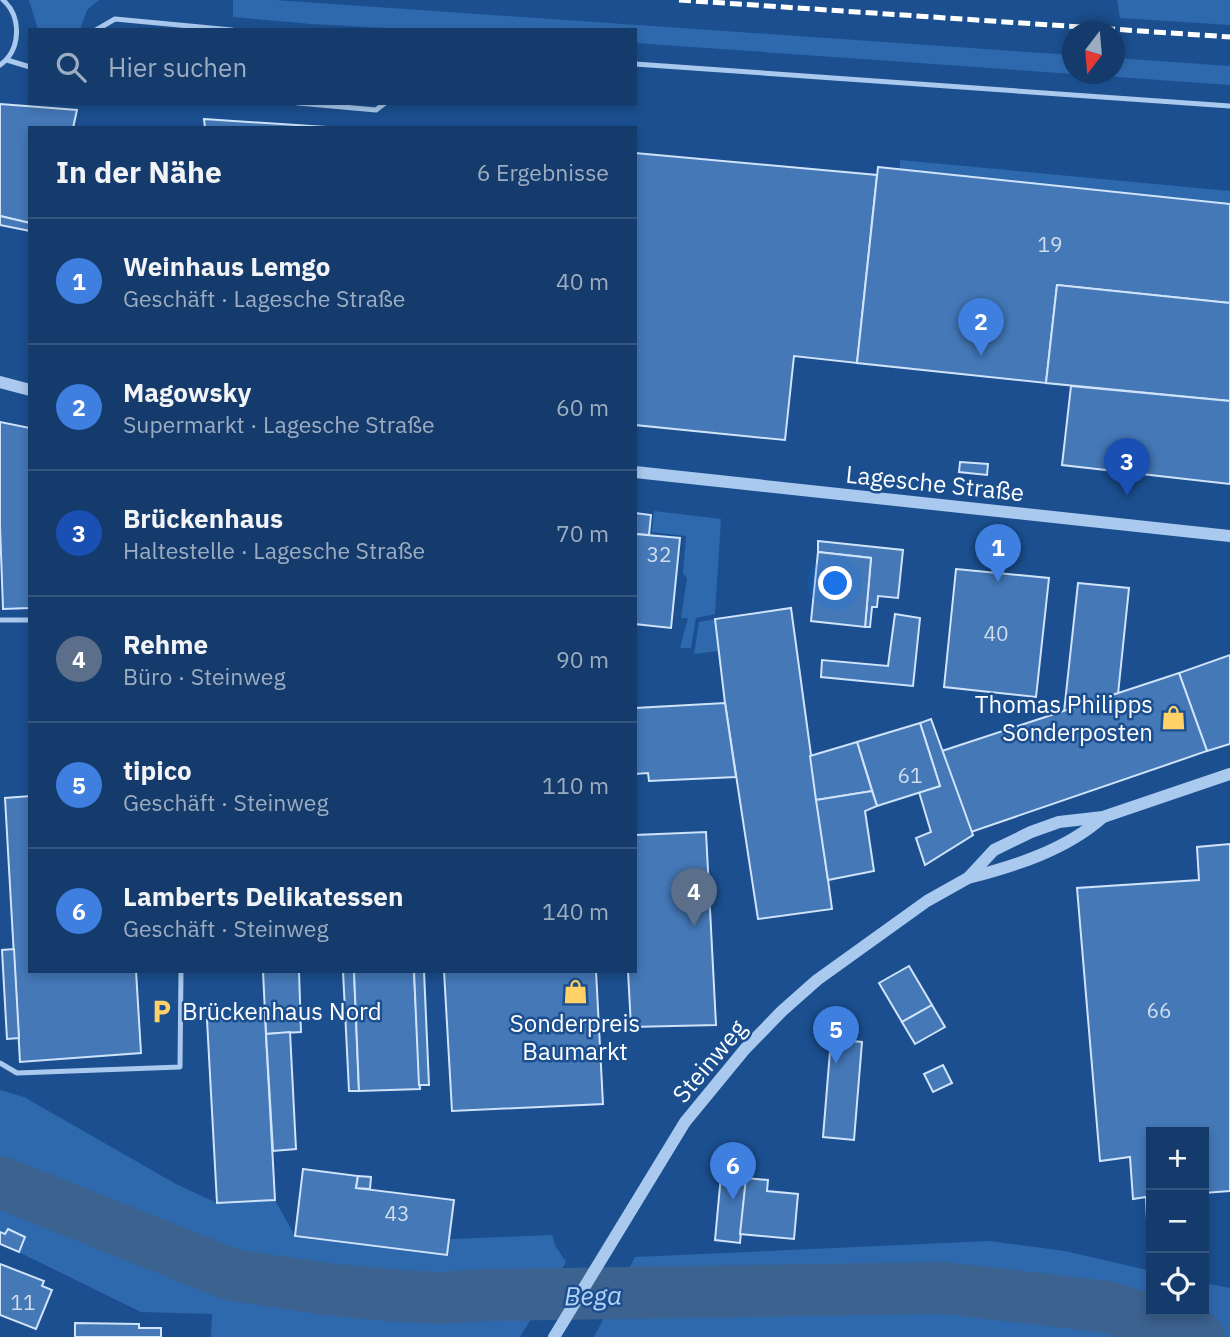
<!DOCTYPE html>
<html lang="de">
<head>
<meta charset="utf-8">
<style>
  :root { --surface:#143b6b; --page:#1d4271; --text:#f1f3f6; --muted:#9dadc1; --line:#33557e; --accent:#ea580c }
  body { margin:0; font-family:"IBM Plex Sans",sans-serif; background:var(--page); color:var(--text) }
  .controls { position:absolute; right:21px; bottom:21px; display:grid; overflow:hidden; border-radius:0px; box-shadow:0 4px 10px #0003 }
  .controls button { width:63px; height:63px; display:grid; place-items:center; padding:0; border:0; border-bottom:2px solid var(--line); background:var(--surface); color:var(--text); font:35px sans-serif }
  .compass { position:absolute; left:1062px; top:21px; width:63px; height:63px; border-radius:50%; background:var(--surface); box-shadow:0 4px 10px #0003; rotate:196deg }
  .you { position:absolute; left:836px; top:584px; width:24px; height:24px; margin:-18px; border:5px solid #fff; border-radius:50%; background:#1a73e8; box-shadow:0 0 0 10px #1a73e833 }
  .badge { display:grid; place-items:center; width:46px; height:46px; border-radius:50%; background:var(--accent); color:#fff; font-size:23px; font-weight:700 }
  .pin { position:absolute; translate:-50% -58px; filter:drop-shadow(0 2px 4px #0008) }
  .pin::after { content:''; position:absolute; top:37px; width:24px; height:21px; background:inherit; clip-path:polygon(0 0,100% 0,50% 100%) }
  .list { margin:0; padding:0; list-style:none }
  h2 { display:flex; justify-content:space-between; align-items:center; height:91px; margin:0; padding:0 28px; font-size:30px }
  h2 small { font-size:23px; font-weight:400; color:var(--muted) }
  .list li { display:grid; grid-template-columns:46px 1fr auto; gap:21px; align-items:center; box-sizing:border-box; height:126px; padding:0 28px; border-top:2px solid var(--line) }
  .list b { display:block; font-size:26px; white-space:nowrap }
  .list p { margin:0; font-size:23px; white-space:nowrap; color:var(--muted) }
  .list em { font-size:23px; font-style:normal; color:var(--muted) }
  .icon { flex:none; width:38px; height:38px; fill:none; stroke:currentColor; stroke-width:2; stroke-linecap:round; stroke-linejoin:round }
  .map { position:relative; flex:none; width:1230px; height:1337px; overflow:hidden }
  .search { position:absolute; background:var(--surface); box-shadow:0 4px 10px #0003; left:28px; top:28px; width:609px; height:77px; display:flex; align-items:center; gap:18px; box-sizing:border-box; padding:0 24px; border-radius:0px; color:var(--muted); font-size:26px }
  .panel { position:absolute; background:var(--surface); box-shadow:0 4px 10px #0003; left:28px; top:126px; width:609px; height:847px; border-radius:0px }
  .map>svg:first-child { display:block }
</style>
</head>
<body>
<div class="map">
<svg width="1230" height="1337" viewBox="0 0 1230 1337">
  <rect width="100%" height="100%" fill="#1b4f8f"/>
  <!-- green -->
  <g fill="#2e69ad">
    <polygon points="29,0 99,0 87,10 80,30 38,30"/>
    <polygon points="233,0 275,0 1072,55 1072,74 1114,74 1115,58 1230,66 1230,85 635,43 635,30 423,30 311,24 233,17"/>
    <polygon points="1117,0 1230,0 1230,25 1120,18"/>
    <polygon points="900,160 1230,191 1230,204 900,170"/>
    <polygon points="654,511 721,519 715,614 696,618 691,648 680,648 688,618 681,618 687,578 683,573 686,536 652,532"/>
    <polygon points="715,619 719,651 694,654 699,622"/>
    <polygon points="0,1090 24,1097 176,1184 217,1203 275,1200 295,1236 447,1255 449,1239 552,1235 556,1247 566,1262 520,1337 211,1337 212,1314 141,1312 0,1243"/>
    <polygon points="989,1241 1065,1251 1151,1271 1151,1311 1204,1311 1204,1283 1230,1288 1230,1337 594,1337 635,1257"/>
  </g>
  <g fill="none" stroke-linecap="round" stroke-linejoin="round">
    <!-- river -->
    <polyline stroke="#3c6290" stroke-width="52" points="0,1182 232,1275 326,1289 399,1296 440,1298 484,1295 945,1288 1108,1307 1199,1337"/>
  </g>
  <!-- building -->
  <g fill="#4478b7" stroke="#cfe3fa" stroke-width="2">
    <polygon points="0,104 77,110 73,128 30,128 30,223 0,216"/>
    <polygon points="204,119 342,128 205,128"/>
    <polygon points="635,153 877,175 857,363 794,356 785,440 635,425"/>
    <polygon points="878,167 1230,204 1230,303 1057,285 1046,383 857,363"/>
    <polygon points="0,216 30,223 30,231 0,225"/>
    <polygon points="1057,285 1230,303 1230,401 1046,383"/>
    <polygon points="1071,386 1230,401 1230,484 1062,465"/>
    <polygon points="0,422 30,428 30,608 3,609 0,526"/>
    <polygon points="960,462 988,464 987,475 959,472"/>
    <polygon points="635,513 651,515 649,535 635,534"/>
    <polygon points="635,534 680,538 671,628 635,624"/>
    <polygon points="818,541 903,550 898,598 878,596 877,607 872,607 870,627 865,627 871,558 818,552"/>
    <polygon points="818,552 871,558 865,627 811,621"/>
    <polygon points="956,569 1049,578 1036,697 944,687"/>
    <polygon points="1078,583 1129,588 1118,694 1064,712"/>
    <polygon points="791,608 832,909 758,919 725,703 715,619"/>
    <polygon points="895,614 920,618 913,686 821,677 822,660 888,666"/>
    <polygon points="1230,655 1230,744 1207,751 1179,673"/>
    <polygon points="1179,673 1207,751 971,832 942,751"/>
    <polygon points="725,703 736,777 649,781 648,773 635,774 635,708"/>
    <polygon points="931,719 973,835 925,865 916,838 931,832 919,792 940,786 920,723"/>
    <polygon points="920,723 940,786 877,806 857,742"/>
    <polygon points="857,742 872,791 816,800 810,756"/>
    <polygon points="872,791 877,806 865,811 874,871 828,880 816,800"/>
    <polygon points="30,796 30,971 136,971 141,1053 20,1062 5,798"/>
    <polygon points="706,832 716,1025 631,1027 628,971 635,971 635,835"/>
    <polygon points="1230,844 1230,1191 1204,1193 1204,1132 1151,1132 1151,1220 1147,1220 1146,1197 1133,1199 1130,1157 1100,1161 1077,888 1199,880 1197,847"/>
    <polygon points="14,949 19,1038 7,1039 2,950"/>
    <polygon points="909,966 932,1005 902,1022 879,983"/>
    <polygon points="263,971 299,971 301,1032 266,1034"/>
    <polygon points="343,971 354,971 359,1091 349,1091"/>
    <polygon points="354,971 414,971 420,1089 359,1091"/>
    <polygon points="414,971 424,971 429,1085 419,1085"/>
    <polygon points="444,971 596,971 603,1104 452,1111"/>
    <polygon points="932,1005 945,1027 915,1044 902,1022"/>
    <polygon points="265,1017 275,1200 217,1203 207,1020"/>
    <polygon points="290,1032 296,1149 273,1151 266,1034"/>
    <polygon points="831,1039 862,1042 854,1140 823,1137"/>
    <polygon points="943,1065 952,1083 933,1092 924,1074"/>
    <polygon points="303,1169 358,1176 356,1188 454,1200 447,1255 295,1236"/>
    <polygon points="721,1175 746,1178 740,1243 715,1240"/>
    <polygon points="358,1176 371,1177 370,1189 356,1188"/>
    <polygon points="746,1178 768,1180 767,1191 798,1194 794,1239 740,1234"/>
    <polygon points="8,1229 25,1237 19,1252 0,1244 0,1232 5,1234"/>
    <polygon points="0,1264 44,1281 42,1286 52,1290 36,1329 0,1315"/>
    <polygon points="75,1323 139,1324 139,1328 161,1328 161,1337 75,1337"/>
  </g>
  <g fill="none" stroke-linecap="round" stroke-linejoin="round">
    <!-- service -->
    <g stroke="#a9c9ee" stroke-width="5">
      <polyline points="96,30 115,19 232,30"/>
      <polyline points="7,60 30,67"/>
      <polyline points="635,64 1230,106"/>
      <path d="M0 65C21 50 22 17 3 0"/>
      <polyline points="298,103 376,110 385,103"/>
      <polyline points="0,620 30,620"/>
      <polyline points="0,1063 17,1073 180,1067 181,971"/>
    </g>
    <!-- tertiary -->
    <g stroke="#a9c9ee" stroke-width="12">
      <polyline points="0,382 30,390"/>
      <polyline points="635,472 1230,536"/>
      <path d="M968 878C1015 866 1066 850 1103 817"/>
      <polyline points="554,1337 685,1122 745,1049 782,1011 817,980 927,901 968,878 994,850 1031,832 1059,822 1103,817 1230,774"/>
    </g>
    <!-- rail -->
    <polyline stroke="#fff" stroke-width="5" stroke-dasharray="12 5" stroke-linecap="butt" points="679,0 1230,37"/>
  </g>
  <!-- icons -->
  <defs>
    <symbol id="shop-bare" viewBox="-9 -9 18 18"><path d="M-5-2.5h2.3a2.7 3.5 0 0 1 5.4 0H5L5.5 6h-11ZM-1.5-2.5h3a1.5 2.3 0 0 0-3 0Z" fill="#ffd166" stroke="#1b4f8f" stroke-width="2.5" paint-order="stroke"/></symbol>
    <symbol id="parking-bare" viewBox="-9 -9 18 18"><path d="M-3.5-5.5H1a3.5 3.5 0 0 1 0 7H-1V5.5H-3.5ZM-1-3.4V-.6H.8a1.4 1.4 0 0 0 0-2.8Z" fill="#ffd166" stroke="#1b4f8f" stroke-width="2.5" paint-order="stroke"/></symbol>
  </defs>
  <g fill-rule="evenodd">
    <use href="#shop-bare" x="1156" y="700" width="35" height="35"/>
    <use href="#shop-bare" x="558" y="974" width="35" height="35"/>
    <use href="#parking-bare" x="144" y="994" width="35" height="35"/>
  </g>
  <g text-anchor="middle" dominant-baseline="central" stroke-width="5" stroke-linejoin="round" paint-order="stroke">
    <!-- number labels -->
    <g font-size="21" fill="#d0dded">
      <text x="1050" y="244">19</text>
      <text x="659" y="554">32</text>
      <text x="996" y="633">40</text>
      <text x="910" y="775">61</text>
      <text x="1159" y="1010">66</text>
      <text x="397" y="1213">43</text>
      <text x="23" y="1302">11</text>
    </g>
    <!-- street labels -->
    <g font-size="24" fill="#fff" stroke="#1b4f8f">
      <text transform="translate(935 483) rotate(6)">Lagesche Straße</text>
      <text transform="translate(709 1061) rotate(-50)">Steinweg</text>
    </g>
    <!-- poi labels -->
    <g font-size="24" fill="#fff" stroke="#1b4f8f" text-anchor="end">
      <text x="1153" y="704">Thomas Philipps<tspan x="1153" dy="28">Sonderposten</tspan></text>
      <text x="182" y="1011" text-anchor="start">Brückenhaus Nord</text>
      <text x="575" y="1023" text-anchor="middle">Sonderpreis<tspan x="575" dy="28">Baumarkt</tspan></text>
    </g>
    <!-- water labels -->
    <g font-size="26" font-style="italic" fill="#b5d3f5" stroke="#1b4f8f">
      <text transform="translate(593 1295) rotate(-1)">Bega</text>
    </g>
  </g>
</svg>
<div class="controls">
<button>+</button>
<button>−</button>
<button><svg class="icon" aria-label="locate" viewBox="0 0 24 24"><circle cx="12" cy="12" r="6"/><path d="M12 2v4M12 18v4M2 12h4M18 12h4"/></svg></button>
</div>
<svg class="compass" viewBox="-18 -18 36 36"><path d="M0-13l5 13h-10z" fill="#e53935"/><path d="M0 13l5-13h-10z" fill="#9dadc1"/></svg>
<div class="you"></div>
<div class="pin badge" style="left:998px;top:582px;background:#3f7fe0">1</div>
<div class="pin badge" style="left:981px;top:356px;background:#3f7fe0">2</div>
<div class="pin badge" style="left:1127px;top:496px;background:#1a4fb4">3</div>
<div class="pin badge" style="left:694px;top:926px;background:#5c6f8a">4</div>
<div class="pin badge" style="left:836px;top:1064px;background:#3f7fe0">5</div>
<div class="pin badge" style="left:733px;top:1200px;background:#3f7fe0">6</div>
<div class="search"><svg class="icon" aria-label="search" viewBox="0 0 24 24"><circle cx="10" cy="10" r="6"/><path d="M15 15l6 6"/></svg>Hier suchen</div>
<section class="panel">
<h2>In der Nähe<small>6 Ergebnisse</small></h2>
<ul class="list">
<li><span class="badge" style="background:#3f7fe0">1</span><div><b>Weinhaus Lemgo</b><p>Geschäft · Lagesche Straße</p></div><em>40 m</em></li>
<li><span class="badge" style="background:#3f7fe0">2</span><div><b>Magowsky</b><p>Supermarkt · Lagesche Straße</p></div><em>60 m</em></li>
<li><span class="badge" style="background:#1a4fb4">3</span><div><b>Brückenhaus</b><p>Haltestelle · Lagesche Straße</p></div><em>70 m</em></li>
<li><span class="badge" style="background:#5c6f8a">4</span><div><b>Rehme</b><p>Büro · Steinweg</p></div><em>90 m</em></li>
<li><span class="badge" style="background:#3f7fe0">5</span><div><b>tipico</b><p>Geschäft · Steinweg</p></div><em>110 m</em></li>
<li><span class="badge" style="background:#3f7fe0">6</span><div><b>Lamberts Delikatessen</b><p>Geschäft · Steinweg</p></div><em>140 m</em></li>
</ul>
</section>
</div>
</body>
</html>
